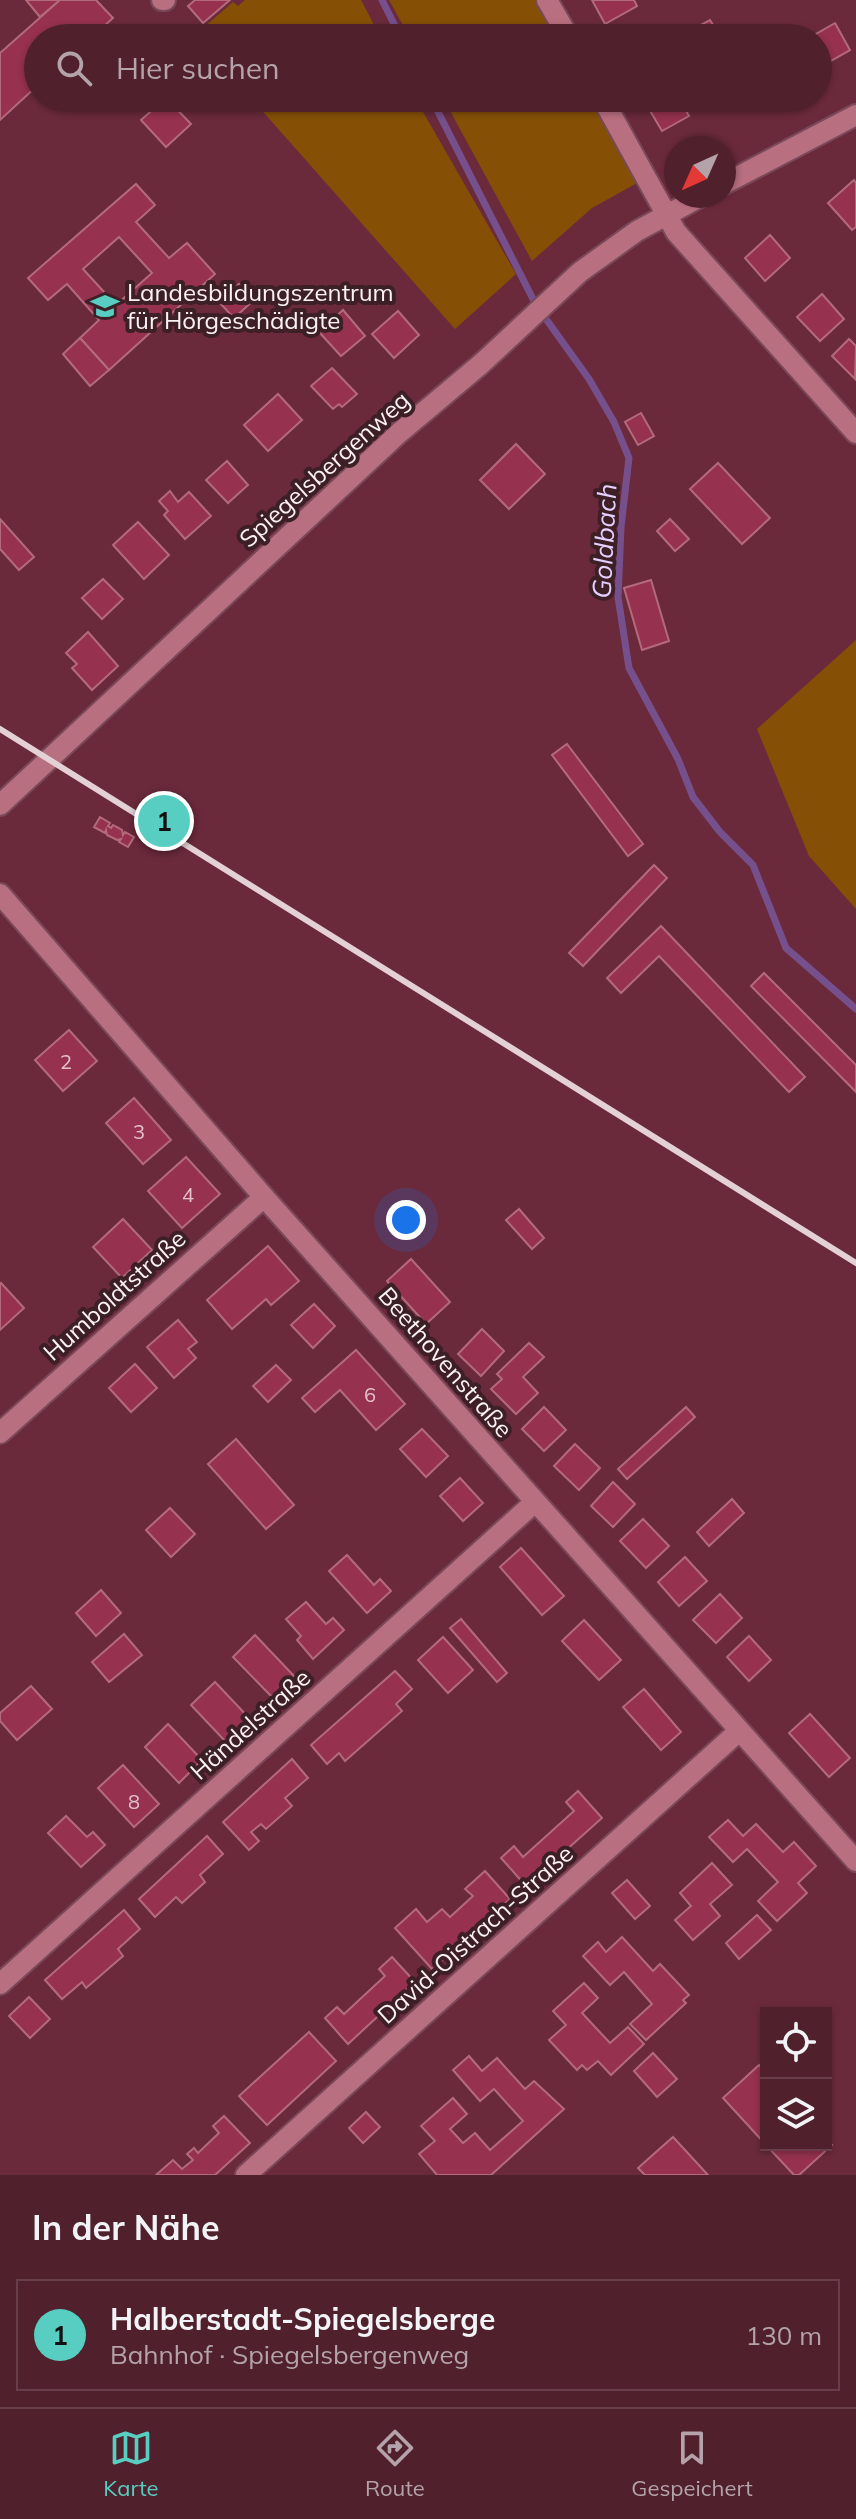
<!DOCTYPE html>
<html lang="de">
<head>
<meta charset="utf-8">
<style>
  :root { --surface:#50202d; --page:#5a2d39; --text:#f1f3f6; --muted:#b4a3aa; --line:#673e49; --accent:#57cec1 }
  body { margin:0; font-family:Mulish,sans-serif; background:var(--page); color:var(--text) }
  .controls { position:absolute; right:24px; bottom:24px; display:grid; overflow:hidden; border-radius:0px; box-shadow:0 2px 6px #0004 }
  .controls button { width:72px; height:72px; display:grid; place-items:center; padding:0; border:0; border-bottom:2px solid var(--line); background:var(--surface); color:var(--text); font:40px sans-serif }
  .compass { position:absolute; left:664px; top:136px; width:72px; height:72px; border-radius:50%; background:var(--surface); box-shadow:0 2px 6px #0004; rotate:225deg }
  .you { position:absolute; left:406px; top:1220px; width:28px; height:28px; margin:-20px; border:6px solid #fff; border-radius:50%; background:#1a73e8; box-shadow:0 0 0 12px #1a73e833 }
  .badge { display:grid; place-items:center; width:52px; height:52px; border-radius:50%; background:var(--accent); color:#111; font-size:26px; font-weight:700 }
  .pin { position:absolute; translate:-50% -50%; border:4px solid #fff; box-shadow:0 2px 8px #0006 }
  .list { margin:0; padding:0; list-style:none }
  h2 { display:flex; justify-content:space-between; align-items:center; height:104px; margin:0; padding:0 32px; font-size:34px }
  h2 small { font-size:26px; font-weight:400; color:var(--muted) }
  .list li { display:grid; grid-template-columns:52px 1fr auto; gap:24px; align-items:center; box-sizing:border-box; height:112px; margin:0 16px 16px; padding:0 16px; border:2px solid var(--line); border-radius:0px }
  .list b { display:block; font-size:30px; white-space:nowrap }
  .list p { margin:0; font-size:26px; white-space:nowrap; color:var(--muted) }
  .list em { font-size:26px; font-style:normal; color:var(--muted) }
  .icon { flex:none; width:44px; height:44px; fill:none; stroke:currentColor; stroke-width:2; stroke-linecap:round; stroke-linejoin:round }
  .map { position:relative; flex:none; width:856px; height:2175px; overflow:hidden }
  .search { position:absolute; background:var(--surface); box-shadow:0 2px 6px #0004; left:24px; right:24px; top:24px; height:88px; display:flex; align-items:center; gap:20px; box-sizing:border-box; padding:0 28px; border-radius:44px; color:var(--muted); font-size:30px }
  .sheet { height:232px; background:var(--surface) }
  nav { display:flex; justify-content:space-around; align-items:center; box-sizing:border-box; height:112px; border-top:2px solid var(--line); background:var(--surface); font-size:22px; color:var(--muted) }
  nav a { display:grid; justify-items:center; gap:4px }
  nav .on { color:var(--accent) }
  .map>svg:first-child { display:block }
</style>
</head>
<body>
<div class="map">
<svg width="856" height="2175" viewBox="0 0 856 2175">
  <rect width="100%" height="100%" fill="#6b2a3c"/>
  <!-- green -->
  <g fill="#855006">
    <polygon points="245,0 361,0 381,38 198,38 195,35 233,2 238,6"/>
    <polygon points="389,0 536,0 557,38 410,38"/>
    <polygon points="251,98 415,98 516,274 455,329"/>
    <polygon points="443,98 590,98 637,183 592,208 532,261"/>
    <polygon points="856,640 856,909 809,856 757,729"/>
  </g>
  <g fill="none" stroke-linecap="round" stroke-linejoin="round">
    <!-- stream -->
    <g stroke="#76508c" stroke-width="7">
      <polyline points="382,0 401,38"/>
      <polyline points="431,98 536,305 589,379 614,422 629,458 621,527 618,597 629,668 678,759 693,797 720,832 753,865 786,948 856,1009"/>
    </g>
  </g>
  <!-- building -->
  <g fill="#96314f" stroke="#b36b7b" stroke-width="2" fill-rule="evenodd">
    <polygon points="26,0 60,0 40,17"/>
    <polygon points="60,0 96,0 113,18 91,38 38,38 38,85 0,120 0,53"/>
    <polygon points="195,0 230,0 203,23 188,6"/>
    <polygon points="592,0 634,0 637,6 605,24"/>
    <polygon points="710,20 721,38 699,38 693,29"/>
    <polygon points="835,23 850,50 822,66 818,60 818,38 809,38"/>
    <polygon points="166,98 191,124 166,147 141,120"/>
    <polygon points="657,98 678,98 689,116 662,131 646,104"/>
    <polygon points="678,98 694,98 698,106 687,112"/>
    <polygon points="854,180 856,183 856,227 852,230 828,203"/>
    <path d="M136 184 155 205 136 222 169 258 187 243 215 274 109 370 80 338 99 320 67 284 48 300 28 278ZM119 237 152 273 116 305 83 269Z"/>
    <polygon points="770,235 790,258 765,281 745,258"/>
    <polygon points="239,284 254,300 234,318 219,302"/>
    <polygon points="822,294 844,319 820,341 797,317"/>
    <polygon points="343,310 365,336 341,356 319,332"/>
    <polygon points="398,311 419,335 394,358 372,334"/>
    <polygon points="80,338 109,370 90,386 63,354"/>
    <polygon points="849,339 856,346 855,379 832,356"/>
    <polygon points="332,368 357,394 342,407 339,404 333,409 311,386"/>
    <polygon points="278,394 302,420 268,451 244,425"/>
    <polygon points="641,413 654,436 638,445 625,422"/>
    <polygon points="516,444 545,474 509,509 480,480"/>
    <polygon points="227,461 248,485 228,503 206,480"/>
    <polygon points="718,463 770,518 742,544 690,489"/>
    <polygon points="170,491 178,502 189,492 211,516 185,539 164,515 168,511 159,501"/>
    <polygon points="0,519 34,557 19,570 0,549"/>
    <polygon points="670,519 689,539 675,551 657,531"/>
    <polygon points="138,522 169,555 144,579 113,545"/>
    <polygon points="103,579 123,599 102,619 82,598"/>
    <polygon points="651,580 669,641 642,650 624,588"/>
    <polygon points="88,632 118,666 92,690 72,668 77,664 66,653"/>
    <polygon points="567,744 643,844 628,856 552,755"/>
    <polygon points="100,817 110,823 108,826 111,828 113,825 122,830 123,835 125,832 134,837 128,847 119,842 121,839 117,840 107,835 106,830 105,833 94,827"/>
    <polygon points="654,865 667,878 583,966 569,953"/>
    <polygon points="661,926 805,1077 789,1092 659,956 621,993 607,978"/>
    <polygon points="764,973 856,1065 856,1092 751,986"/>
    <polygon points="69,1030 97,1061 63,1091 35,1060"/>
    <polygon points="134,1098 171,1140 143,1164 106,1123"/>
    <polygon points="186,1157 220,1194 182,1228 148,1191"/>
    <polygon points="519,1209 544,1238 532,1249 506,1220"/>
    <polygon points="123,1219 152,1250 122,1278 93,1247"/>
    <polygon points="268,1246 299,1281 271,1305 266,1299 232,1329 207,1300"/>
    <polygon points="411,1259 450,1302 426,1324 387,1281"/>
    <polygon points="1,1283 24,1308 0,1330 0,1284"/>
    <polygon points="314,1304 335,1326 313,1348 291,1325"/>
    <polygon points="178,1320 197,1342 188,1349 196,1358 174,1378 147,1347"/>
    <polygon points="482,1329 504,1351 481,1376 458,1354"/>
    <polygon points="529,1343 544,1357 523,1377 538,1393 516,1414 491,1389 502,1379 497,1374"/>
    <polygon points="356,1350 405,1404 376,1430 340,1390 315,1412 302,1398"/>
    <polygon points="135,1364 157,1388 131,1412 109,1388"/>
    <polygon points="276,1365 291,1380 268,1402 253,1386"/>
    <polygon points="544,1407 566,1430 544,1451 522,1429"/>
    <polygon points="686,1407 695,1417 627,1479 618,1469"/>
    <polygon points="422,1429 448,1456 426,1477 400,1449"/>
    <polygon points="236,1439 294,1505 266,1529 208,1464"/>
    <polygon points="575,1444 600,1468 579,1490 554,1466"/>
    <polygon points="460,1478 483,1503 463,1521 440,1496"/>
    <polygon points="613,1482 635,1504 613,1527 591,1506"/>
    <polygon points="732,1499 744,1513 709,1546 697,1532"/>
    <polygon points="170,1508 195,1534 171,1557 146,1530"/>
    <polygon points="643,1519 669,1546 646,1568 620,1541"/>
    <polygon points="521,1548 564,1596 542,1615 500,1567"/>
    <polygon points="347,1555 374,1585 380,1579 391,1591 367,1613 329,1571"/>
    <polygon points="685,1557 707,1581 679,1606 658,1582"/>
    <polygon points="101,1590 121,1613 96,1636 76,1613"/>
    <polygon points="720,1594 742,1618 716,1643 693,1620"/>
    <polygon points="306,1602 326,1624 333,1618 344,1630 313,1659 297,1640 301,1636 286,1619"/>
    <polygon points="461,1619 507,1673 497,1682 450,1628"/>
    <polygon points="584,1620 621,1660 599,1680 562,1641"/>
    <polygon points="124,1634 142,1655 109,1682 92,1662"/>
    <polygon points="255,1635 294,1676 272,1697 233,1657"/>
    <polygon points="749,1636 771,1660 749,1681 727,1657"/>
    <polygon points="443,1637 473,1670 448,1693 418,1660"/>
    <polygon points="395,1671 412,1689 396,1704 402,1711 345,1761 339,1753 327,1764 311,1745"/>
    <polygon points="215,1682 250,1719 226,1742 191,1705"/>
    <polygon points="31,1686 52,1709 17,1740 0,1721 0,1713"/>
    <polygon points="644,1689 681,1732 661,1750 623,1707"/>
    <polygon points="810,1714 850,1758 829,1777 789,1733"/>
    <polygon points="168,1724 202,1760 179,1783 145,1747"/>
    <polygon points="292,1759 308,1778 285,1798 292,1806 266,1829 261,1824 251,1832 259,1841 249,1850 223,1822"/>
    <polygon points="123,1765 159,1804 134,1827 98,1788"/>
    <polygon points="578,1791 602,1818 526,1886 501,1858 514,1846 523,1857 574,1811 566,1802"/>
    <polygon points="66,1816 87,1837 93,1832 105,1845 81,1867 48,1833"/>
    <polygon points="728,1820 743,1836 756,1824 783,1852 794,1842 816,1866 798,1883 807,1893 777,1921 758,1901 778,1882 747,1849 733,1862 709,1837"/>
    <polygon points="207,1836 223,1854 200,1875 205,1882 182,1903 176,1897 155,1917 139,1899"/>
    <polygon points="712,1863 732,1885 710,1904 720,1916 693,1940 675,1920 691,1906 680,1893"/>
    <polygon points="485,1871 510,1899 432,1969 395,1928 416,1909 427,1922 442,1909 450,1917 473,1896 465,1889"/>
    <polygon points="627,1880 650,1906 635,1919 612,1893"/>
    <polygon points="124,1910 140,1929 118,1949 123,1956 86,1988 82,1982 62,1999 45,1980"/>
    <polygon points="757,1915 771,1930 739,1959 726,1943"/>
    <polygon points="622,1937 653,1971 660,1964 689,1995 683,2000 686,2003 646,2040 630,2024 652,2004 624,1972 610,1985 583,1956 598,1942 606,1952"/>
    <polygon points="392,1957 415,1982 348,2044 325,2018 337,2007 344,2014 385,1976 379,1969"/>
    <polygon points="584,1983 598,1998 582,2013 610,2043 628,2027 644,2044 611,2075 598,2061 587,2070 582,2065 577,2070 549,2040 566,2025 553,2011"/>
    <polygon points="29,1997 50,2019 30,2038 9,2016"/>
    <polygon points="309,2032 336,2061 267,2125 239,2096"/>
    <polygon points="653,2053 677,2079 657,2097 634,2071"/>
    <polygon points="469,2056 482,2071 497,2058 525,2089 534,2081 564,2109 491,2175 437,2175 419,2154 435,2141 421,2126 453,2098 467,2114 450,2129 463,2143 475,2133 490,2150 523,2121 494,2089 480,2101 453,2070"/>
    <polygon points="759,2065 766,2073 766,2145 723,2098"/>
    <polygon points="366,2112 380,2127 363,2143 349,2128"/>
    <polygon points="224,2116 250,2143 215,2175 156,2175 173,2160 182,2169 193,2160 187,2154 194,2148 198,2153 219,2133 213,2126"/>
    <polygon points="673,2137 708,2175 645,2175 638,2168"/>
    <polygon points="826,2138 832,2145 799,2175 794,2175 766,2145 826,2145"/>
  </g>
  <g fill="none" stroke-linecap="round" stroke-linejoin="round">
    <defs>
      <g id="minor">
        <polyline points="162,0 165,0"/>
        <polyline points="547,0 569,38"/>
        <polyline points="602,98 676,232 856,433"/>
        <polyline points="724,184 856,115"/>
        <polyline points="0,805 399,433 481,364 580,272 637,231 702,196"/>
        <polyline points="0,894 264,1197 856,1861"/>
        <polyline points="0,1433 264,1197"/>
        <polyline points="0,1984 535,1502"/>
        <polyline points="246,2175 739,1731"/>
      </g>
    </defs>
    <!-- minor casing -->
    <use href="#minor" stroke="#7a4959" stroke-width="24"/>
    <!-- minor -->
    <use href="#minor" stroke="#b86f80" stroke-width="20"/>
    <!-- rail -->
    <polyline stroke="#e3d1d5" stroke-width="6" points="0,729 856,1263"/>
  </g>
  <!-- icons -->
  <defs>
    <symbol id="school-bare" viewBox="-9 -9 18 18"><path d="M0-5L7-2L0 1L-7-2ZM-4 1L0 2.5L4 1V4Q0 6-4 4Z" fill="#57cec1" stroke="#3d1f26" stroke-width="2.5" paint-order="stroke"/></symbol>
  </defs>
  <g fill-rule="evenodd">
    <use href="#school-bare" x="85" y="286" width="40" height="40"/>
  </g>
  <g text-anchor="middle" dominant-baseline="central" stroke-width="8" stroke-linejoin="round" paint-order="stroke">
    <!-- number labels -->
    <g font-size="20" fill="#e2c2cb">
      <text x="66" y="1061">2</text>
      <text x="139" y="1131">3</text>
      <text x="188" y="1194">4</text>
      <text x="370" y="1394">6</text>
      <text x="134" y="1801">8</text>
    </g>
    <!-- poi labels -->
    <g font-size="24" fill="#fbf2f4" stroke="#3d1f26" text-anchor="start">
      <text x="127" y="292">Landesbildungszentrum<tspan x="127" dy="28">für Hörgeschädigte</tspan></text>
    </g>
    <!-- street labels -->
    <g font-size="24" fill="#fbf2f4" stroke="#3d1f26">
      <text transform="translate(324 469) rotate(-42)">Spiegelsbergenweg</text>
      <text transform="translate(114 1295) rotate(-42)">Humboldtstraße</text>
      <text transform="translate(446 1362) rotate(49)">Beethovenstraße</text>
      <text transform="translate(250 1724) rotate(-42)">Händelstraße</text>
      <text transform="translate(475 1934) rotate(-42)">David-Oistrach-Straße</text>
    </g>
    <!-- water labels -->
    <g font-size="26" font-style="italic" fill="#e5d0ff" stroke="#3d1f26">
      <text transform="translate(604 541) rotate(-87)">Goldbach</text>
    </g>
  </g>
</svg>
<div class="controls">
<button><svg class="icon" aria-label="locate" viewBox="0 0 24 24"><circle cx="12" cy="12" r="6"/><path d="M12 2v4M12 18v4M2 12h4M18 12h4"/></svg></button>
<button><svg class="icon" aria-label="layers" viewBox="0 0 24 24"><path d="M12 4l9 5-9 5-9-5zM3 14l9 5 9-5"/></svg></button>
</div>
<svg class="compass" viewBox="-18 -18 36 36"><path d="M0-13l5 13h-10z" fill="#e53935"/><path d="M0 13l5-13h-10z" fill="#b4a3aa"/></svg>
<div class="you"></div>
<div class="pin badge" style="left:164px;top:821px">1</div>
<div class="search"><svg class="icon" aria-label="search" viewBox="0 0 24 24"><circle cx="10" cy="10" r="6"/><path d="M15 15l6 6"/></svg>Hier suchen</div>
</div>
<section class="sheet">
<h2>In der Nähe<small></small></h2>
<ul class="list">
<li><span class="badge">1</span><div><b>Halberstadt-Spiegelsberge</b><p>Bahnhof · Spiegelsbergenweg</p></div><em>130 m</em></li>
</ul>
</section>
<nav>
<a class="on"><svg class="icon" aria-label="map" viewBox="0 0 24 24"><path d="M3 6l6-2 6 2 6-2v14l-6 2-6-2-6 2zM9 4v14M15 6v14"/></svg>Karte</a>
<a><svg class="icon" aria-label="directions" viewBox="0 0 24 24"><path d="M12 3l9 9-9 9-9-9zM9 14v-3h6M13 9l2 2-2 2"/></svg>Route</a>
<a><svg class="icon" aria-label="saved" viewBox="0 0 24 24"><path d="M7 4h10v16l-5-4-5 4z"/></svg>Gespeichert</a>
</nav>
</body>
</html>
